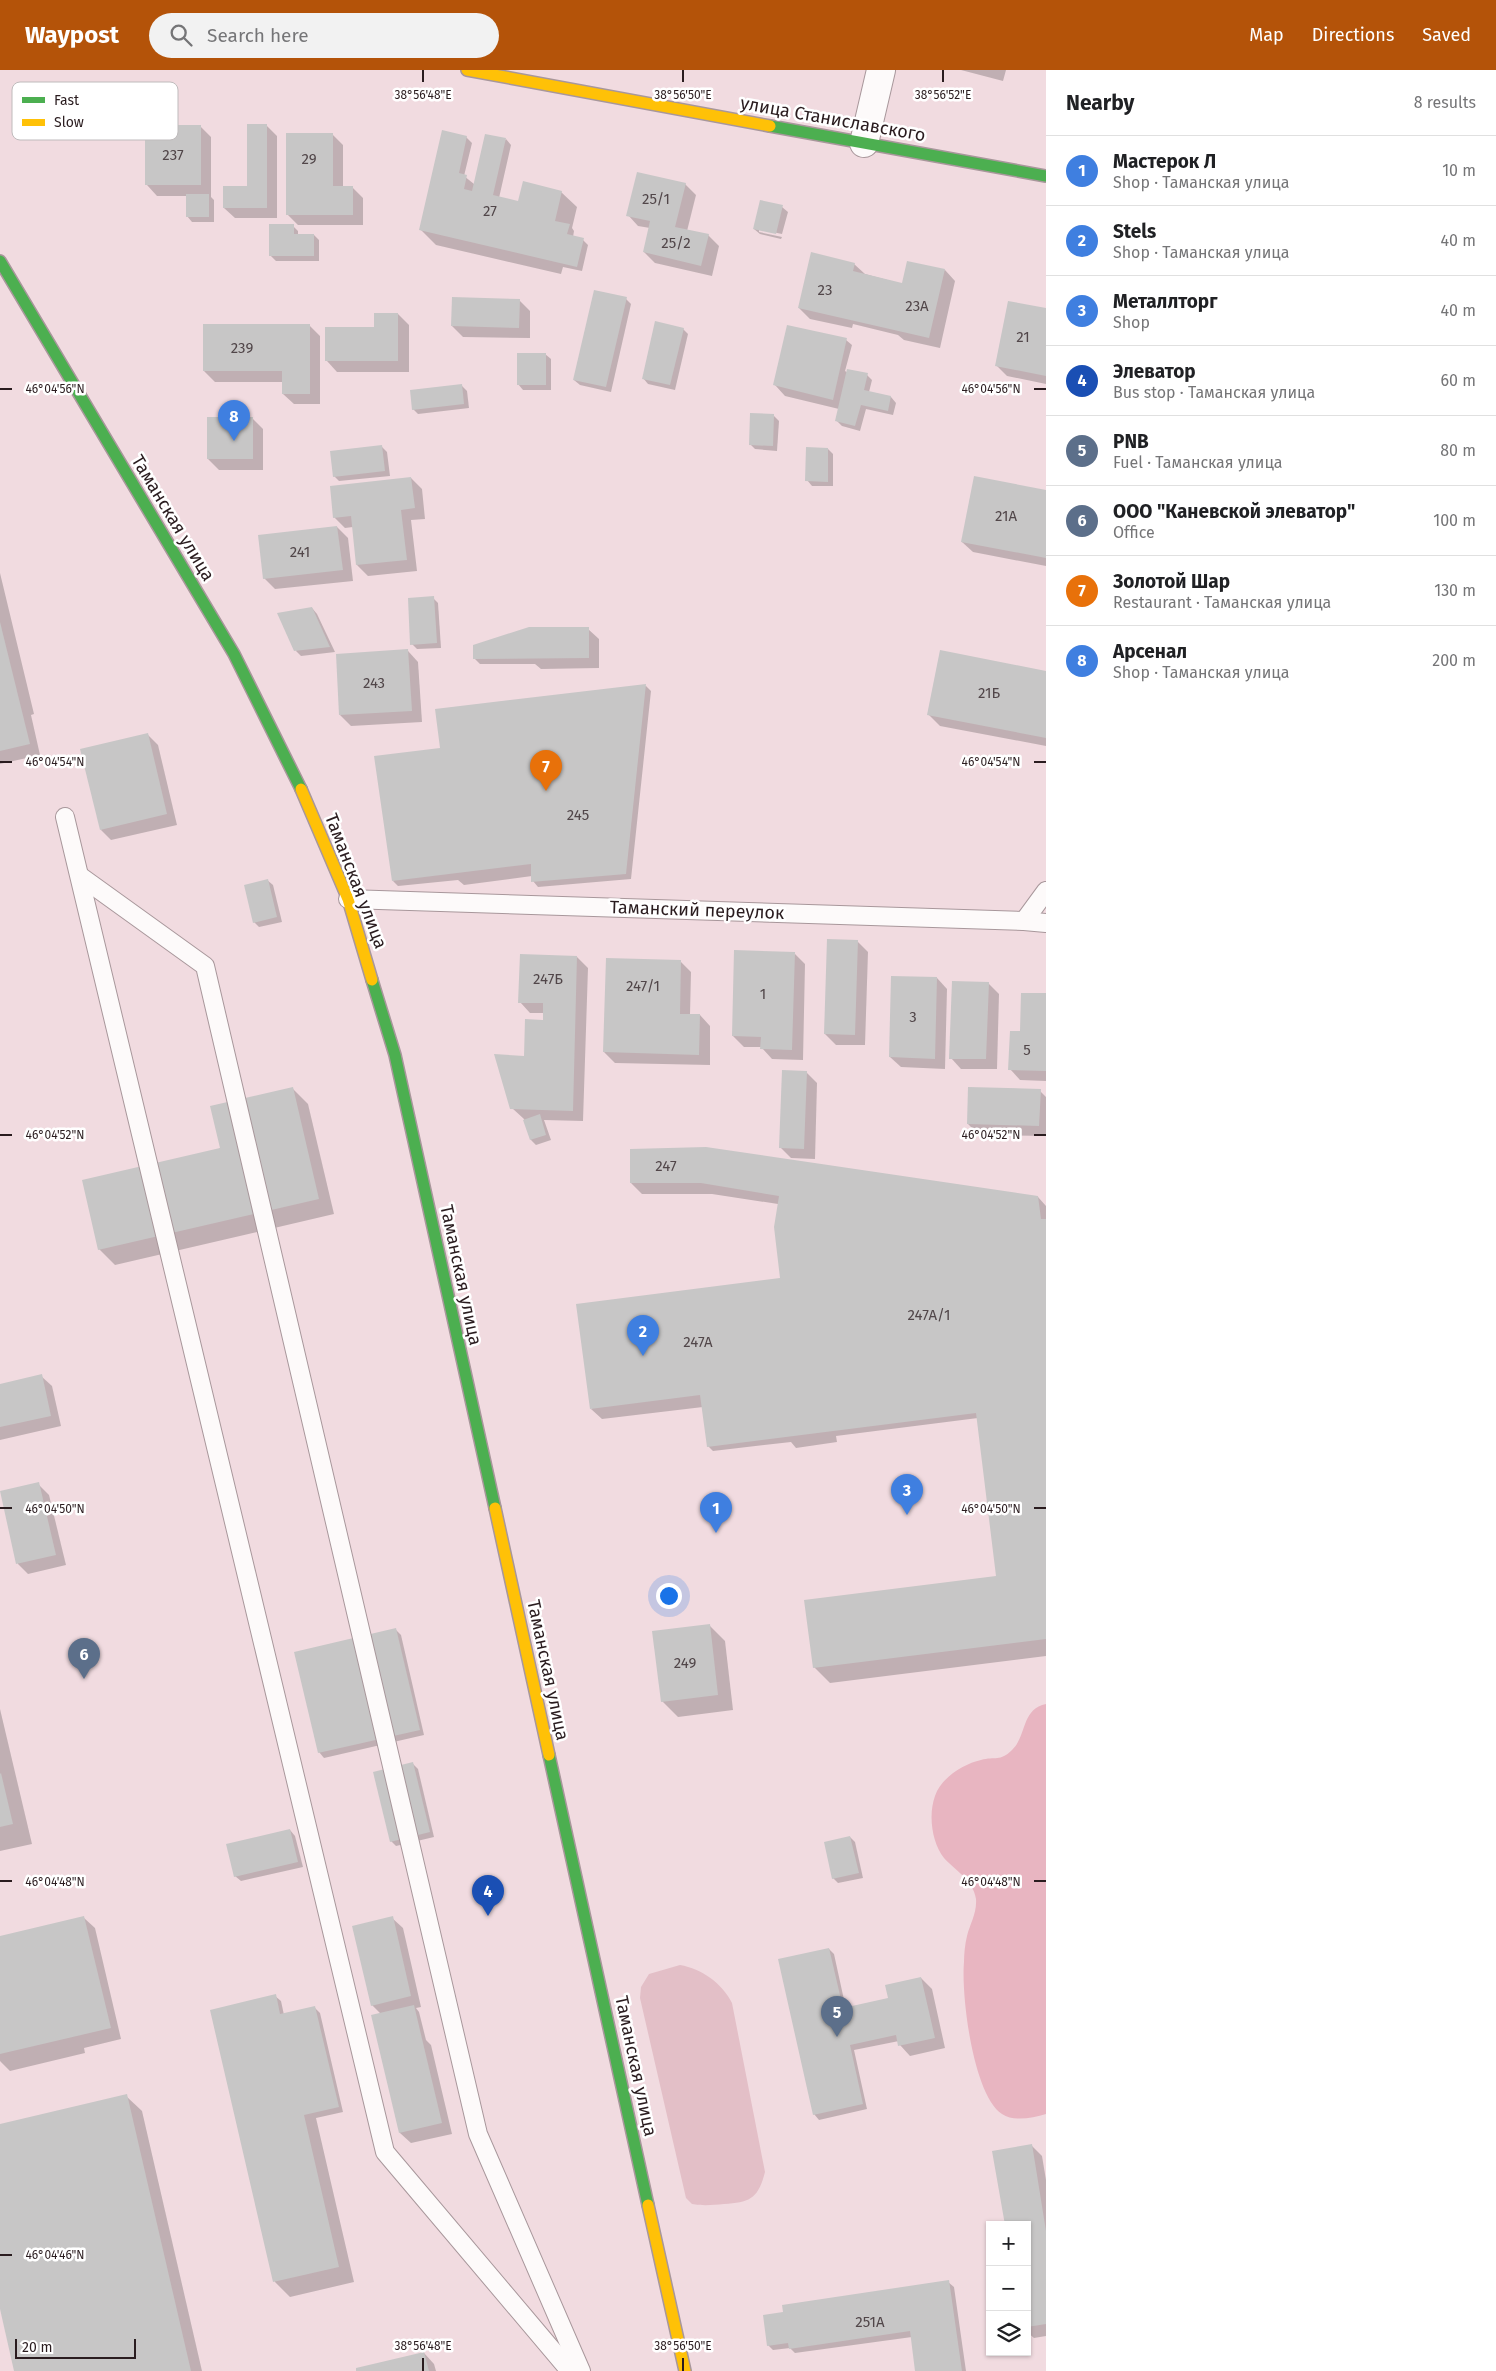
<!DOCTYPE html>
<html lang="en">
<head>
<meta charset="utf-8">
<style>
  :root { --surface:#fff; --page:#f2f2f2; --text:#202124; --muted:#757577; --line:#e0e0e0; --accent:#b45309 }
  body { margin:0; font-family:"Fira Sans",sans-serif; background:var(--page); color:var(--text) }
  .controls { position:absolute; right:15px; bottom:15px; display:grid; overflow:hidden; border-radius:0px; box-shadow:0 1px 4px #0004 }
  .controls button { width:45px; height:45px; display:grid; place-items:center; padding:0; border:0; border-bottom:1px solid var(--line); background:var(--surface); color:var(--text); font:25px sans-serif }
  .scale { position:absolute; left:15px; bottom:12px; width:121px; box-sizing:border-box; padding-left:5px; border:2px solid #2a1c1f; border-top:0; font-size:14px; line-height:18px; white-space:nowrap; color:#2a1c1f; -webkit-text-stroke:4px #fff; paint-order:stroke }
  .you { position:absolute; left:668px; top:1525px; width:18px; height:18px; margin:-12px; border:4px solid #fff; border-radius:50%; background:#1a73e8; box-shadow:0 0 0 8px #1a73e833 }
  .badge { display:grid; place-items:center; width:32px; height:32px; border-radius:50%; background:var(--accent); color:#fff; font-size:16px; font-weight:700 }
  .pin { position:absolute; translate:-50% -41px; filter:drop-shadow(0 1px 2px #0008) }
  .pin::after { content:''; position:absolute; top:26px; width:18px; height:15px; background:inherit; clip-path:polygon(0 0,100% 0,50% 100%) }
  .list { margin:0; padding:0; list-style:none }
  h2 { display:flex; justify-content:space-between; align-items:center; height:65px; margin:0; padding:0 20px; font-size:21px }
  h2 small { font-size:16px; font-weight:400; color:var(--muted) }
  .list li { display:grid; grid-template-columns:32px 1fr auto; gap:15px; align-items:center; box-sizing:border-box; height:70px; padding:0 20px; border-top:1px solid var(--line) }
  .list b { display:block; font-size:19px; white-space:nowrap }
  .list p { margin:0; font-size:16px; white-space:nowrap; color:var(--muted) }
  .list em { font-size:16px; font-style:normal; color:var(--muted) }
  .icon { flex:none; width:28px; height:28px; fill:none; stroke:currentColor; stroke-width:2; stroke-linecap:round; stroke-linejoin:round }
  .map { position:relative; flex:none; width:1046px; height:2301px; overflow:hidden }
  header { display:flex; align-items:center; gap:30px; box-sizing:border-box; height:70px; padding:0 25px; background:var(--accent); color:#fff }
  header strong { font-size:24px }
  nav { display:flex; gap:28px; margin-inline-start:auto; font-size:18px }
  .search { width:350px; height:45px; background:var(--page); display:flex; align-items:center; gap:12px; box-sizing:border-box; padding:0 18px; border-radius:28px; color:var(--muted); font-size:19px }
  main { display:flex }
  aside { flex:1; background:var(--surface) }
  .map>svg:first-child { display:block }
</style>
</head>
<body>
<header>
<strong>Waypost</strong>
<div class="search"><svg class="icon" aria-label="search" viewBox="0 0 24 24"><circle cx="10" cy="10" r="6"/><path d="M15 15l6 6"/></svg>Search here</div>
<nav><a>Map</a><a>Directions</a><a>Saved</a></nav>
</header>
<main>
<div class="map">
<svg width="1046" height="2301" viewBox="0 0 1046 2301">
  <rect width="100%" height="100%" fill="#f1dbe0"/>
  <!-- green -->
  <path fill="#e3bfc7" d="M680 1895C702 1899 722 1913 732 1933L765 2102C758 2129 750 2132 724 2134 713 2135 703 2136 692 2134L686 2128 640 1928 641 1917 649 1904Z"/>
  <!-- forest -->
  <path fill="#e8b5c1" d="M1046 1634V2044C1032 2048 1014 2052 1002 2044 973 2025 961 1925 964 1892 964 1884 965 1874 967 1866 970 1854 977 1843 976 1829 973 1810 956 1801 944 1788 932 1773 928 1745 935 1726 941 1708 963 1694 981 1690 995 1686 1000 1692 1012 1680 1027 1666 1021 1639 1046 1634Z"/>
  <!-- shadow -->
  <g fill="#0003">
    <polygon points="961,0 1006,0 1003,11"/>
    <polygon points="266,55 277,66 277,148 235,148 224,138 248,117"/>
    <polygon points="200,56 211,67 211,127 214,130 214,152 192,152 187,146 187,126 157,126 147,115"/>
    <polygon points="332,64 343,75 343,117 352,117 363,128 363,155 298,155 287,144"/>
    <polygon points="466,67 472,73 464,106 474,114 506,69 511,75 499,128 519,133 561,122 577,137 572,158 574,161 573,167 583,170 588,175 582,201 563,197 561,204 436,175 420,159"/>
    <polygon points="685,114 696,125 687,161 708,165 719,176 712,206 655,193 644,182 650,158 638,156 628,145"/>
    <polygon points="782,137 788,142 782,164 759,159 759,162 782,167 781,169 760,164 754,159"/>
    <polygon points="293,156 298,161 298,165 314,165 319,170 319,191 276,191 270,185"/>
    <polygon points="854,194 865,204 902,214 945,200 955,211 940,278 904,270 898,265 853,254 852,258 810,249 799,238"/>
    <polygon points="626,229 631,234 611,322 580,315 574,310"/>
    <polygon points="519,230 530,241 530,268 463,267 452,256"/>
    <polygon points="1046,239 1046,314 1007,306 997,296"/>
    <polygon points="398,244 409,255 409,302 337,302 327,291"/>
    <polygon points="309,255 320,266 320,334 294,334 283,324 283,312 215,312 204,301"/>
    <polygon points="683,259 688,264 675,320 648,314 643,308"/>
    <polygon points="846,270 852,275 845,301 848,303 867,305 872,310 869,322 891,327 896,333 893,345 866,339 860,361 842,356 837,351 839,339 785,326 775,315"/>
    <polygon points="545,284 551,289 551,320 523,320 518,314"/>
    <polygon points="461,315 467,321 469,338 418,344 413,339"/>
    <polygon points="774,346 779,351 777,381 755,379 750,374"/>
    <polygon points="252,348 263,359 263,400 219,400 208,389"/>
    <polygon points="382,377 387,382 390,406 339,411 334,406"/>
    <polygon points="828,379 833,384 833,416 812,416 807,410"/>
    <polygon points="411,408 422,419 425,449 411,450 417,501 368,506 357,495 353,457 345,458 334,447"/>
    <polygon points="1046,422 1046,496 973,482 962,472"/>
    <polygon points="337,457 348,468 353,511 275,519 264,508"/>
    <polygon points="0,503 34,644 31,645 40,685 0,694"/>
    <polygon points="433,528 438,533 441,578 417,579 412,574"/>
    <polygon points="312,538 317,544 335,582 301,586 296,581"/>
    <polygon points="588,559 599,569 599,598 541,599 535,594 480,594 474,588"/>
    <polygon points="408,581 418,592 422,652 351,656 340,645"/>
    <polygon points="1046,602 1046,676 940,656 929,645"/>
    <polygon points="646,616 651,621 631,809 538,817 533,811 532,806 464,815 458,810 398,816 393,811 441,679"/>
    <polygon points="147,664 158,675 177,755 111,770 101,760"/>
    <polygon points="267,810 273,815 282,852 259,857 254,852"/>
    <polygon points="857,871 868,882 865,975 836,975 825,964"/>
    <polygon points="795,884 805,894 803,990 772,989 761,977 744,977 733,966"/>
    <polygon points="577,887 588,898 583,1051 544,1050 551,1070 536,1075 531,1070 524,1049 512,1038 526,987 544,951 544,943 530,943 520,932"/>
    <polygon points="681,892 691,902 690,945 700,945 710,956 710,995 615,993 604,982"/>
    <polygon points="937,908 947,919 945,999 901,997 890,987"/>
    <polygon points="988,913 999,924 997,999 961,999 951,988"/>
    <polygon points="1046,925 1046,1011 1020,1010 1010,999 1021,962"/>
    <polygon points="806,1002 817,1013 815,1089 791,1088 780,1077"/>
    <polygon points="292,1018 308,1034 334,1144 115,1195 99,1179"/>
    <polygon points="1040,1021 1046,1027 1046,1066 979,1065 968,1054"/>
    <polygon points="631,1080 1038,1127 1046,1136 1046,1586 830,1613 814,1597 998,1510 978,1348 836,1366 837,1372 796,1378 791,1372 713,1381 708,1376 703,1337 602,1349 591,1339 782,1209 778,1134 712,1124 642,1124 631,1113"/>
    <polygon points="41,1306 52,1316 61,1356 0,1370 0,1315"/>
    <polygon points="38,1414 49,1425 66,1495 28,1504 18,1494 1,1422"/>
    <polygon points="709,1555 725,1571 733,1640 678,1647 662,1631"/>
    <polygon points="396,1560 401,1565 424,1665 324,1688 319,1682"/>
    <polygon points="0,1639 32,1774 0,1781"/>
    <polygon points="413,1694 418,1699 434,1767 396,1776 391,1771"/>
    <polygon points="290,1760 295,1766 303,1797 241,1811 235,1806"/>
    <polygon points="850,1767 855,1772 863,1808 838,1813 833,1808"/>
    <polygon points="84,1848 95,1858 121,1969 84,1978 85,1983 10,2001 0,1991 0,1867"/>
    <polygon points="392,1848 403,1858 421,1937 416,1938 419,1942 426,1970 431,1975 452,2064 411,2073 400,2063 381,1944 372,1935"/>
    <polygon points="829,1879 834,1884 846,1939 887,1930 921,1908 932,1919 945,1978 910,1986 900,1975 899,1971 854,1980 867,2039 819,2050 814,2044"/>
    <polygon points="275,1926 281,1931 284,1945 315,1938 320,1943 343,2042 316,2048 354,2212 290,2227 275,2212 211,1941"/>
    <polygon points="126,2026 142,2041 202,2301 16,2301 0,2234 0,2055"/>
    <polygon points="1031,2075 1042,2086 1046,2110 1046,2266 1034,2268 1027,2262 1027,2155"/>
    <polygon points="948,2212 954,2217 966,2301 917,2301 912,2267 795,2283 790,2278 773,2280 768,2275"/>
    <polygon points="424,2283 434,2294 436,2301 358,2301"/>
  </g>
  <!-- building -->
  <g fill="#c7c6c6">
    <polygon points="247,54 267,54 267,138 223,138 223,116 247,116"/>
    <rect x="145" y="55" width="56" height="60"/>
    <polygon points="442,60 467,66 459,103 467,105 464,119 472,121 485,64 506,68 493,125 518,131 523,111 562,121 555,151 570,154 567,164 584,168 577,197 419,160"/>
    <polygon points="286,63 333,63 333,116 353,116 353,145 286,145"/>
    <polygon points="637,102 686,113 675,157 709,164 701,196 643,182 650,151 626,146"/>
    <rect x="186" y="124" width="23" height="23"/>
    <polygon points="760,130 783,135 776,164 753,159"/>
    <polygon points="269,154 294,154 294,164 314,164 314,186 269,186"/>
    <polygon points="811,182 855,193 853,201 902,213 907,191 945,199 929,268 798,238"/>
    <polygon points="594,220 627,227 606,317 573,310"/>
    <polygon points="452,227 520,229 519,258 451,256"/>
    <polygon points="1008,231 1046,238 1046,306 995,296"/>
    <polygon points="374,243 398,243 398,291 325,291 325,257 374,257"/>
    <polygon points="655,251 684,258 670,315 642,309"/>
    <polygon points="203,254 310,254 310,324 282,324 282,301 203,301"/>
    <polygon points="787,255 847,268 833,330 773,315"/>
    <rect x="517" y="283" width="29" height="32"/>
    <polygon points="847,299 868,303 864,320 891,326 888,341 861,335 855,356 835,351"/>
    <polygon points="462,314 464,334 412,340 410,320"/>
    <polygon points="750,343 774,344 773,376 749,375"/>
    <rect x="207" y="347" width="46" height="42"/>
    <polygon points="382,375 385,401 333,407 330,381"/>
    <polygon points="806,377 828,378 828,412 805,411"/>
    <polygon points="974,406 1046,420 1046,488 961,472"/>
    <polygon points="411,407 415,438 401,440 407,490 356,495 351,446 333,448 330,416"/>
    <polygon points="337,456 343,500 263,509 258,465"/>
    <polygon points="434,526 437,573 410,575 408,528"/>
    <polygon points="312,537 330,577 294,581 277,543"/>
    <polygon points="0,552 30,674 0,681"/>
    <polygon points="529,557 589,557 589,588 473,589 473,575"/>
    <polygon points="408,579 412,641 339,645 336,584"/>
    <polygon points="940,580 1046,601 1046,668 927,645"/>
    <polygon points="646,614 626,804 531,812 531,794 392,811 374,686 440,678 435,639"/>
    <polygon points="148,663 167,744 100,760 80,679"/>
    <polygon points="268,809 277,847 253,853 244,815"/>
    <polygon points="827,869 858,870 855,965 824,964"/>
    <polygon points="734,880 795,882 792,980 760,979 761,967 732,966"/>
    <polygon points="520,884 577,886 573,1041 510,1039 494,984 524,986 525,949 543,950 543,933 518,933"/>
    <polygon points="606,888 681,890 680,944 700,944 699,985 603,982"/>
    <polygon points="891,906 937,907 935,989 889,987"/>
    <polygon points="952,911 989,912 986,989 949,989"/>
    <polygon points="1021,923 1046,923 1046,1001 1008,1000 1010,961 1020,961"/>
    <polygon points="782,1000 807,1001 804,1079 779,1078"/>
    <polygon points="293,1017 319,1129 98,1180 82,1110 220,1078 210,1036"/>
    <polygon points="968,1017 1041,1019 1039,1056 967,1054"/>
    <polygon points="540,1044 546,1065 530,1070 523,1050"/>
    <polygon points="706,1077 1038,1126 1041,1149 1046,1149 1046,1569 813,1598 804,1530 996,1506 976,1343 707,1377 700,1325 590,1339 576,1234 780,1208 774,1157 779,1126 701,1113 630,1113 630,1079"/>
    <polygon points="42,1304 51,1346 0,1357 0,1314"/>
    <polygon points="39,1412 56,1485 16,1494 0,1421"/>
    <polygon points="710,1554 718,1625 661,1632 652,1561"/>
    <polygon points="396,1558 420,1660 318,1683 294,1582"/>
    <polygon points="413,1692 430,1762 390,1772 373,1702"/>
    <polygon points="1,1703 13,1754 0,1757 0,1704"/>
    <polygon points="290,1759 298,1792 234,1807 226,1774"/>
    <polygon points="850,1766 859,1803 832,1809 824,1772"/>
    <polygon points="84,1846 111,1958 0,1984 0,1866"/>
    <polygon points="393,1846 411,1926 371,1936 352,1856"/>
    <polygon points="829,1878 843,1938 888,1928 885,1915 921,1907 935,1968 898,1976 896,1965 850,1975 863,2034 813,2045 778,1889"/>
    <polygon points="276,1924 280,1944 315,1936 339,2037 304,2045 339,2197 273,2212 210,1940"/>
    <polygon points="414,1935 442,2053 399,2063 371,1945"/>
    <polygon points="127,2024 191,2301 14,2301 0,2239 0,2054"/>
    <polygon points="1032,2074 1046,2161 1046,2254 1027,2257 1027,2155 1005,2155 992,2081"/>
    <polygon points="949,2210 962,2301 915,2301 910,2261 789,2279 788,2273 767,2276 763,2245 783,2242 782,2235"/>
    <polygon points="424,2282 429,2301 356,2301 356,2298"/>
  </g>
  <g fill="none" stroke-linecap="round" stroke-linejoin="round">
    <defs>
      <g id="lane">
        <polyline points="65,747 385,2082 570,2301"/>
        <polyline points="80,806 205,896 478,2064 581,2301"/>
        <polyline points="348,829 1024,851 1046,853"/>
        <polyline points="1024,851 1046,821"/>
      </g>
      <polyline id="street" points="864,73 881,0"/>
      <g id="fast">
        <polyline points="770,56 1046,106"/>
        <polyline points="0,191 234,584 301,719"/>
        <polyline points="372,910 395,985 495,1438"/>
        <polyline points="549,1685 648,2135"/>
      </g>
      <g id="slow">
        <polyline points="467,0 770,56"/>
        <polyline points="301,719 348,829 372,910"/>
        <polyline points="495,1438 549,1685"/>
        <polyline points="648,2135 685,2301"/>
      </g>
    </defs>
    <!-- lane casing -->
    <use href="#lane" stroke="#a8979b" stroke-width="20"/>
    <!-- street casing -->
    <use href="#street" stroke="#a8979b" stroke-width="30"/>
    <!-- fast casing -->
    <use href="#fast" stroke="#a8979b" stroke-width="14"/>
    <!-- slow casing -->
    <use href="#slow" stroke="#a8979b" stroke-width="14"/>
    <!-- lane -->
    <use href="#lane" stroke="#fdfafa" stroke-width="18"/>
    <!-- street -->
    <use href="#street" stroke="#fdfafa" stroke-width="28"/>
    <!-- fast -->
    <use href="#fast" stroke="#4caf50" stroke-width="11"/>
    <!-- slow -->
    <use href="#slow" stroke="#ffc107" stroke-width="11"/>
  </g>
  <!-- ticks -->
  <path fill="none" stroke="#2a1c1f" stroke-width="2" d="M423 0V12M683 0V12M943 0V12M0 319H12M1034 319H1046M0 692H12M1034 692H1046M0 1065H12M1034 1065H1046M0 1438H12M1034 1438H1046M0 1811H12M1034 1811H1046M0 2185H12M423 2288V2301M683 2288V2301"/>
  <g text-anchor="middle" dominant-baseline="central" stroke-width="5" stroke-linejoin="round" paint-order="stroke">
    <!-- number labels -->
    <g font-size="15" fill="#514649">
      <text x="173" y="85">237</text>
      <text x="309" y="89">29</text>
      <text x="656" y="129">25/1</text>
      <text x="490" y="141">27</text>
      <text x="676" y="173">25/2</text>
      <text x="825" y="220">23</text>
      <text x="917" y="236">23А</text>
      <text x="1023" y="267">21</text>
      <text x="242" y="278">239</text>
      <text x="1006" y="446">21А</text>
      <text x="300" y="482">241</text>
      <text x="374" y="613">243</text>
      <text x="989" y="623">21Б</text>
      <text x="578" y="745">245</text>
      <text x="548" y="909">247Б</text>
      <text x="643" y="916">247/1</text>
      <text x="763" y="924">1</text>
      <text x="913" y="947">3</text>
      <text x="1027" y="980">5</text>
      <text x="666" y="1096">247</text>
      <text x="929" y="1245">247А/1</text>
      <text x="698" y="1272">247А</text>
      <text x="685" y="1593">249</text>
      <text x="870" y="2252">251А</text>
    </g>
    <!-- street labels -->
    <g font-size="18" fill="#2a1c1f" stroke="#fff">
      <text transform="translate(833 49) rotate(10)">улица Станиславского</text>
      <text transform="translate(173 448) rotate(59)">Таманская улица</text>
      <text transform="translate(356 811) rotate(69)">Таманская улица</text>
      <text transform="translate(697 840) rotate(2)">Таманский переулок</text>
      <text transform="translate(461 1205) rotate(78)">Таманская улица</text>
      <text transform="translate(548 1600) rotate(78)">Таманская улица</text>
      <text transform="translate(636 1996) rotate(78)">Таманская улица</text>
    </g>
  </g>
  <!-- legend -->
  <rect x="12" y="12" width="166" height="58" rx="8" fill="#fff" stroke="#bfbbbc" stroke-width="1"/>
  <rect x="22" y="27" width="23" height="6" fill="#4caf50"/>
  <rect x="22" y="49" width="23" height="7" fill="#ffc107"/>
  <g font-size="14" fill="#2a1c1f">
    <text x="54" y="35">Fast</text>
    <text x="54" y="57">Slow</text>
  </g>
  <g font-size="12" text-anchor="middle" fill="#2a1c1f" stroke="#fff" stroke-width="5" stroke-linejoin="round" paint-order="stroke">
    <text x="423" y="29">38°56'48"E</text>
    <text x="683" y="29">38°56'50"E</text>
    <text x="943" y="29">38°56'52"E</text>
    <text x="55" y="323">46°04'56"N</text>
    <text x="991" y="323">46°04'56"N</text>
    <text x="55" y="696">46°04'54"N</text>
    <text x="991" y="696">46°04'54"N</text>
    <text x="55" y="1069">46°04'52"N</text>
    <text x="991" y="1069">46°04'52"N</text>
    <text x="55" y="1443">46°04'50"N</text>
    <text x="991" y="1443">46°04'50"N</text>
    <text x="55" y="1816">46°04'48"N</text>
    <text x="991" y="1816">46°04'48"N</text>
    <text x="55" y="2189">46°04'46"N</text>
    <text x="423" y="2280">38°56'48"E</text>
    <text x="683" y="2280">38°56'50"E</text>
  </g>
</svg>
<div class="controls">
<button>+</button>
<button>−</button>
<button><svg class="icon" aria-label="layers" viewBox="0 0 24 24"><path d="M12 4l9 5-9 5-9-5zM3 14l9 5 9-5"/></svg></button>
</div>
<div class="scale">20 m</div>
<div class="you"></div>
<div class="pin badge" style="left:716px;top:1463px;background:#3f7fe0">1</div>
<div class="pin badge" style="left:643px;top:1286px;background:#3f7fe0">2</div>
<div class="pin badge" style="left:907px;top:1445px;background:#3f7fe0">3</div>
<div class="pin badge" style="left:488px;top:1846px;background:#1a4fb4">4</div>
<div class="pin badge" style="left:837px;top:1967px;background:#5c6f8a">5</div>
<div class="pin badge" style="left:84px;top:1609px;background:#5c6f8a">6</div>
<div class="pin badge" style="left:546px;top:721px;background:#e8710a">7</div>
<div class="pin badge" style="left:234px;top:371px;background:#3f7fe0">8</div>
</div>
<aside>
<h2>Nearby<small>8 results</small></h2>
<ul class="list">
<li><span class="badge" style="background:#3f7fe0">1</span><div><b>Мастерок Л</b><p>Shop · Таманская улица</p></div><em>10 m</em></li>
<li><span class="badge" style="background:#3f7fe0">2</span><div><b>Stels</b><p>Shop · Таманская улица</p></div><em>40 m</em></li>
<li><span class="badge" style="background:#3f7fe0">3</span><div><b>Металлторг</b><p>Shop</p></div><em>40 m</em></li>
<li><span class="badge" style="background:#1a4fb4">4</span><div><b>Элеватор</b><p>Bus stop · Таманская улица</p></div><em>60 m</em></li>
<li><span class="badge" style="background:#5c6f8a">5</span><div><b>PNB</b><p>Fuel · Таманская улица</p></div><em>80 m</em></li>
<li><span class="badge" style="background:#5c6f8a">6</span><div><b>ООО &quot;Каневской элеватор&quot;</b><p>Office</p></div><em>100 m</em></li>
<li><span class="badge" style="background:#e8710a">7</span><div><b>Золотой Шар</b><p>Restaurant · Таманская улица</p></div><em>130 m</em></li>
<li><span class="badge" style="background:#3f7fe0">8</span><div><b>Арсенал</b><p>Shop · Таманская улица</p></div><em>200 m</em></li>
</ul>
</aside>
</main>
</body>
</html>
